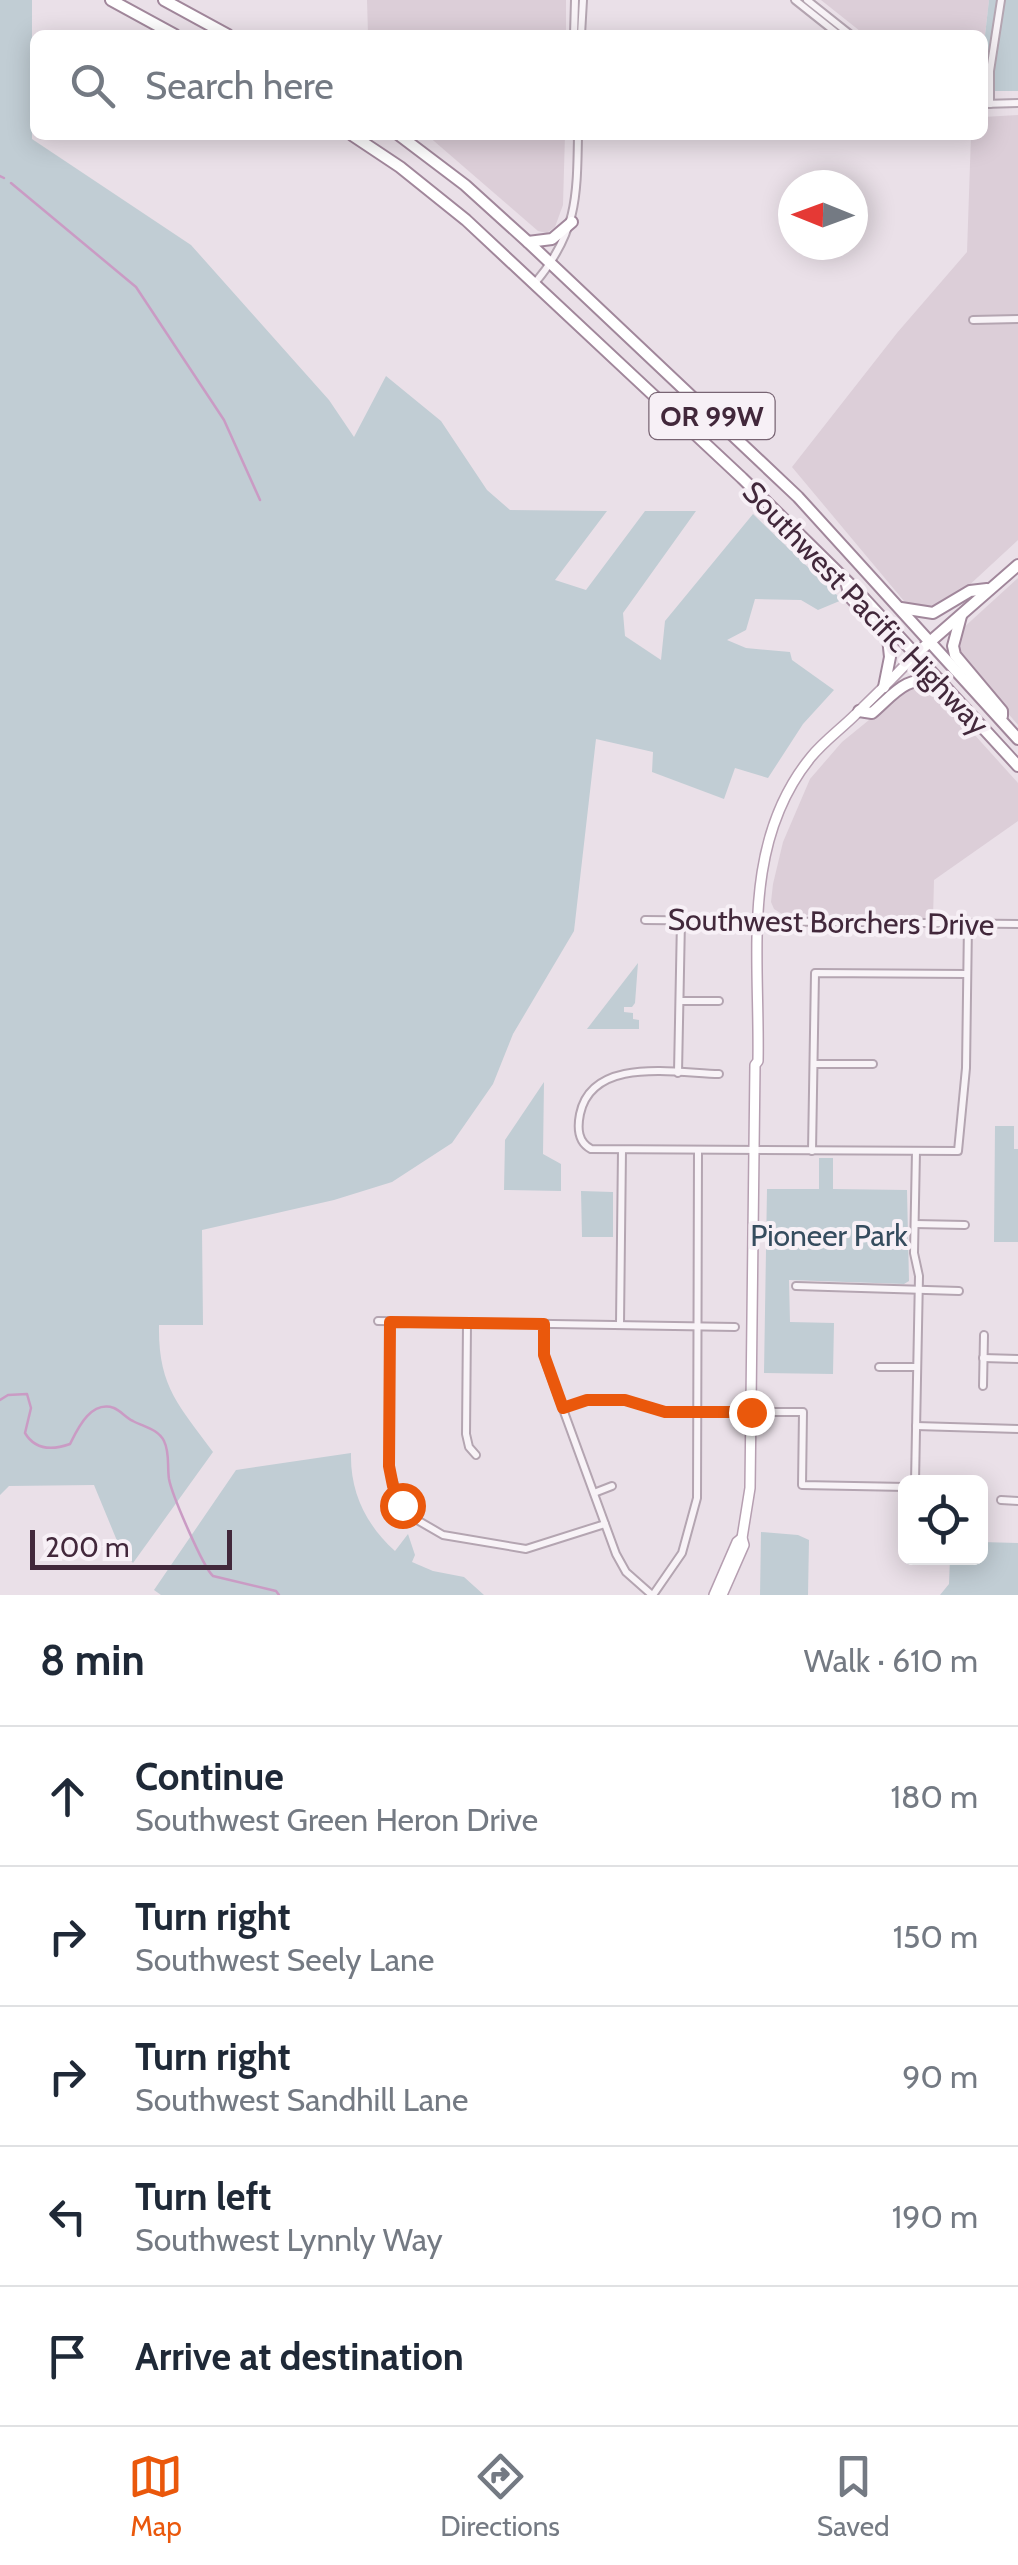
<!DOCTYPE html>
<html lang="en">
<head>
<meta charset="utf-8">
<style>
  :root { --surface:#fff; --page:#f2f2f3; --text:#1f2937; --muted:#747a83; --line:#e0e1e3; --accent:#ea580c }
  body { margin:0; font-family:Cabin,sans-serif; background:var(--page); color:var(--text) }
  .controls { position:absolute; right:30px; bottom:30px; display:grid; overflow:hidden; border-radius:15px; box-shadow:0 5px 25px #0003 }
  .controls button { width:90px; height:90px; display:grid; place-items:center; padding:0; border:0; border-bottom:2px solid var(--line); background:var(--surface); color:var(--text); font:50px sans-serif }
  .compass { position:absolute; left:778px; top:170px; width:90px; height:90px; border-radius:50%; background:var(--surface); box-shadow:0 5px 25px #0003; rotate:271deg }
  .scale { position:absolute; left:30px; bottom:25px; width:202px; box-sizing:border-box; padding-left:10px; border:5px solid #42283b; border-top:0; font-size:28px; line-height:35px; white-space:nowrap; color:#42283b; -webkit-text-stroke:8px #f7f0f6; paint-order:stroke }
  .stop { position:absolute; width:30px; height:30px; margin:-22px; border:8px solid #ea580c; border-radius:50%; background:#fff }
  .stop.end { background:#ea580c; border-color:#fff; box-shadow:0 2px 10px #0008 }
  .list { margin:0; padding:0; list-style:none }
  h2 { display:flex; justify-content:space-between; align-items:center; height:130px; margin:0; padding:0 40px; font-size:42px }
  h2 small { font-size:32px; font-weight:400; color:var(--muted) }
  .list li { display:grid; grid-template-columns:65px 1fr auto; gap:30px; align-items:center; box-sizing:border-box; height:140px; padding:0 40px; border-top:2px solid var(--line) }
  .list b { display:block; font-size:38px; white-space:nowrap }
  .list p { margin:0; font-size:32px; white-space:nowrap; color:var(--muted) }
  .list em { font-size:32px; font-style:normal; color:var(--muted) }
  .icon { flex:none; width:55px; height:55px; fill:none; stroke:currentColor; stroke-width:2; stroke-linecap:round; stroke-linejoin:round }
  .map { position:relative; flex:none; width:1018px; height:1595px; overflow:hidden }
  .search { position:absolute; background:var(--surface); box-shadow:0 5px 25px #0003; left:30px; right:30px; top:30px; height:110px; display:flex; align-items:center; gap:25px; box-sizing:border-box; padding:0 35px; border-radius:15px; color:var(--muted); font-size:38px }
  .sheet { height:830px; background:var(--surface) }
  nav { display:flex; justify-content:space-around; align-items:center; box-sizing:border-box; height:140px; border-top:2px solid var(--line); background:var(--surface); font-size:28px; color:var(--muted) }
  nav a { display:grid; justify-items:center; gap:5px }
  nav .on { color:var(--accent) }
  .map>svg:first-child { display:block }
</style>
</head>
<body>
<div class="map">
<svg width="1018" height="1595" viewBox="0 0 1018 1595">
  <rect width="100%" height="100%" fill="#eae0e8"/>
  <!-- built -->
  <g fill="#dcced8">
    <polygon points="367,0 566,0 566,35 368,35"/>
    <polygon points="821,0 989,0 983,53 983,35 865,35"/>
    <polygon points="1018,115 1018,540 938,614 909,607 792,467 897,333 967,252 971,135 983,135 983,117"/>
    <polygon points="427,135 565,135 563,205 555,227 547,233 538,231"/>
    <polygon points="1018,578 1018,725 963,661 957,645 961,630"/>
    <polygon points="912,685 927,686 936,692 1018,783 1018,821 934,880 933,919 782,914 774,909 771,902 773,884 783,842 810,779 842,742"/>
  </g>
  <!-- green -->
  <g fill="#c1cdd4">
    <path d="M0 0H32V139L191 245 329 400 354 437 386 376 441 421 487 490 510 510 607 511 555 580 586 590 645 511H696L623 613 625 636 661 660 665 621 753 514 842 600 818 610 801 600 755 599 746 630 727 640 746 648 790 652 792 660 834 690 803 724 768 778 735 768 724 799 652 772 653 752 596 739 574 931 513 1034 493 1084 452 1143 392 1182 334 1200 202 1230 203 1325H159C158 1387 179 1405 213 1452L133 1563 120 1548 94 1485 9 1486 0 1495Z"/>
    <polygon points="989,0 1018,0 1018,91 983,91 983,53"/>
    <polygon points="638,963 635,1003 632,1007 624,1007 624,1012 633,1013 633,1019 639,1020 639,1029 587,1029"/>
    <polygon points="544,1082 543,1154 561,1164 561,1191 504,1190 505,1140"/>
    <polygon points="995,1126 1014,1126 1014,1149 1018,1149 1018,1242 994,1242"/>
    <polygon points="819,1158 833,1158 833,1189 907,1190 909,1281 904,1284 789,1280 790,1322 834,1323 833,1374 764,1373 767,1189 819,1189"/>
    <polygon points="581,1191 613,1192 613,1237 582,1237"/>
    <path d="M351 1453C350 1492 366 1525 395 1551L408 1534 415 1555 412 1562 433 1571 464 1577 484 1595H161L154 1590 236 1470Z"/>
    <polygon points="761,1532 798,1535 809,1540 808,1595 760,1595"/>
    <polygon points="981,1542 1018,1543 1018,1595 940,1595 949,1584 950,1558 980,1558"/>
  </g>
  <g fill="none" stroke-linecap="round" stroke-linejoin="round">
    <!-- stream -->
    <g stroke="#ca9bc4" stroke-width="2.5">
      <polyline points="0,176 4,178"/>
      <polyline points="11,183 136,287 224,420 260,500"/>
      <path d="M0 1400 8 1395 27 1394 31 1408 25 1433C35 1450 53 1450 70 1444 78 1428 91 1400 114 1408 121 1411 126 1418 133 1421 144 1427 158 1429 164 1441 170 1453 167 1466 169 1479 172 1495 203 1567 213 1576L276 1591 279 1595"/>
    </g>
    <defs>
      <g id="minor">
        <polyline points="795,0 839,35"/>
        <polyline points="807,0 851,35"/>
        <polyline points="574,35 575,0"/>
        <polyline points="581,35 583,0"/>
        <polyline points="983,104 1018,103"/>
        <polyline points="990,104 990,71 1001,0"/>
        <path d="M535 283C577 233 577 198 578 135"/>
        <polyline points="973,320 1018,319"/>
        <polyline points="645,920 1018,924"/>
        <polyline points="680,1001 719,1001"/>
        <polyline points="814,1064 873,1064"/>
        <polyline points="678,1073 681,920"/>
        <path d="M719 1074C675 1073 592 1056 580 1114 577 1129 578 1142 591 1149L958 1151 966 1068 968 923"/>
        <polyline points="812,1151 815,973 967,974"/>
        <polyline points="915,1224 965,1225"/>
        <polyline points="796,1286 959,1291"/>
        <polyline points="378,1321 735,1327"/>
        <polyline points="390,1322 390,1473 400,1501 412,1517 443,1535 526,1549 605,1524"/>
        <polyline points="467,1324 466,1434 469,1447 476,1455"/>
        <polyline points="620,1324 622,1150"/>
        <polyline points="544,1325 545,1360 616,1554 626,1572 652,1595"/>
        <polyline points="983,1358 1018,1359"/>
        <polyline points="879,1367 916,1367"/>
        <polyline points="983,1386 984,1335"/>
        <polyline points="563,1408 587,1400 625,1400 665,1412 803,1412 802,1485 906,1487"/>
        <polyline points="916,1426 1018,1429"/>
        <polyline points="915,1482 919,1276 914,1253 916,1151"/>
        <polyline points="594,1493 612,1486"/>
        <polyline points="1001,1500 1018,1501"/>
        <polyline points="653,1595 682,1553 697,1498 698,1151"/>
      </g>
      <g id="major">
        <polyline points="714,1595 737,1542 742,1538"/>
        <path d="M722 1595 744 1545 742 1538 750 1488 755 1065 758 1061C760 957 740 844 811 757 824 741 841 729 856 714 876 695 896 675 916 654"/>
      </g>
      <g id="highway">
        <polyline points="111,0 175,35"/>
        <polyline points="164,0 228,35"/>
        <polyline points="352,135 400,167 466,220 742,478 859,593 1018,766"/>
        <polyline points="399,135 465,185 528,242 798,497 1018,739"/>
        <polyline points="528,242 552,239 572,222"/>
        <polyline points="846,581 850,597 888,638 890,657 884,687"/>
        <polyline points="901,608 933,613 970,591 987,589"/>
        <polyline points="961,616 953,646 955,655 1002,711 1002,716"/>
        <polyline points="916,654 1018,565"/>
        <path d="M859 711 872 713C896 692 905 676 940 680"/>
      </g>
    </defs>
    <!-- minor casing -->
    <use href="#minor" stroke="#b4a5b1" stroke-width="10"/>
    <!-- major casing -->
    <use href="#major" stroke="#b69fb1" stroke-width="12"/>
    <!-- highway casing -->
    <use href="#highway" stroke="#a1879b" stroke-width="14"/>
    <!-- minor -->
    <use href="#minor" stroke="#f8f3f7" stroke-width="6"/>
    <!-- major -->
    <use href="#major" stroke="#fff" stroke-width="9"/>
    <!-- highway -->
    <use href="#highway" stroke="#fff" stroke-width="10"/>
  </g>
  <g fill="none" stroke-linecap="round" stroke-linejoin="round">
    <!-- route -->
    <polyline stroke="#ea580c" stroke-width="12" points="402,1505 393,1486 389,1466 390,1322 544,1324 544,1355 563,1408 587,1400 625,1400 665,1412 751,1412"/>
  </g>
  <g text-anchor="middle" dominant-baseline="central" stroke-width="8" stroke-linejoin="round" paint-order="stroke">
    <!-- shield labels -->
    <rect fill="#f7f0f6" stroke="#786473" stroke-width="2.5" x="649.5" y="393" width="125" height="46" rx="8"/>
    <g font-size="28" font-weight="bold" fill="#42283b">
      <text x="712" y="416">OR 99W</text>
    </g>
    <!-- street labels -->
    <g font-size="30" fill="#42283b" stroke="#f7f0f6">
      <text transform="translate(866 608) rotate(46)">Southwest Pacific Highway</text>
      <text transform="translate(831 922) rotate(1)">Southwest Borchers Drive</text>
    </g>
    <!-- park labels -->
    <g font-size="30" fill="#354c5e" stroke="#f7f0f6">
      <text x="829" y="1235">Pioneer Park</text>
    </g>
  </g>
</svg>
<div class="controls">
<button><svg class="icon" aria-label="locate" viewBox="0 0 24 24"><circle cx="12" cy="12" r="6"/><path d="M12 2v4M12 18v4M2 12h4M18 12h4"/></svg></button>
</div>
<svg class="compass" viewBox="-18 -18 36 36"><path d="M0-13l5 13h-10z" fill="#e53935"/><path d="M0 13l5-13h-10z" fill="#747a83"/></svg>
<div class="scale">200 m</div>
<div class="stop" style="left:402px;top:1505px"></div>
<div class="stop end" style="left:751px;top:1412px"></div>
<div class="search"><svg class="icon" aria-label="search" viewBox="0 0 24 24"><circle cx="10" cy="10" r="6"/><path d="M15 15l6 6"/></svg>Search here</div>
</div>
<section class="sheet">
<h2>8 min<small>Walk · 610 m</small></h2>
<ul class="list">
<li><svg class="icon" aria-label="ahead" viewBox="0 0 24 24"><path d="M12 20V5M6 11l6-6 6 6"/></svg><div><b>Continue</b><p>Southwest Green Heron Drive</p></div><em>180 m</em></li>
<li><svg class="icon" aria-label="right" viewBox="0 0 24 24"><path d="M7 20v-9h11M14 6l5 5-5 5"/></svg><div><b>Turn right</b><p>Southwest Seely Lane</p></div><em>150 m</em></li>
<li><svg class="icon" aria-label="right" viewBox="0 0 24 24"><path d="M7 20v-9h11M14 6l5 5-5 5"/></svg><div><b>Turn right</b><p>Southwest Sandhill Lane</p></div><em>90 m</em></li>
<li><svg class="icon" aria-label="left" viewBox="0 0 24 24"><path d="M17 20v-9H6M10 6l-5 5 5 5"/></svg><div><b>Turn left</b><p>Southwest Lynnly Way</p></div><em>190 m</em></li>
<li><svg class="icon" aria-label="arrive" viewBox="0 0 24 24"><path d="M6 21V4h12l-3 4 3 4H6"/></svg><div><b>Arrive at destination</b></div></li>
</ul>
</section>
<nav>
<a class="on"><svg class="icon" aria-label="map" viewBox="0 0 24 24"><path d="M3 6l6-2 6 2 6-2v14l-6 2-6-2-6 2zM9 4v14M15 6v14"/></svg>Map</a>
<a><svg class="icon" aria-label="directions" viewBox="0 0 24 24"><path d="M12 3l9 9-9 9-9-9zM9 14v-3h6M13 9l2 2-2 2"/></svg>Directions</a>
<a><svg class="icon" aria-label="saved" viewBox="0 0 24 24"><path d="M7 4h10v16l-5-4-5 4z"/></svg>Saved</a>
</nav>
</body>
</html>
